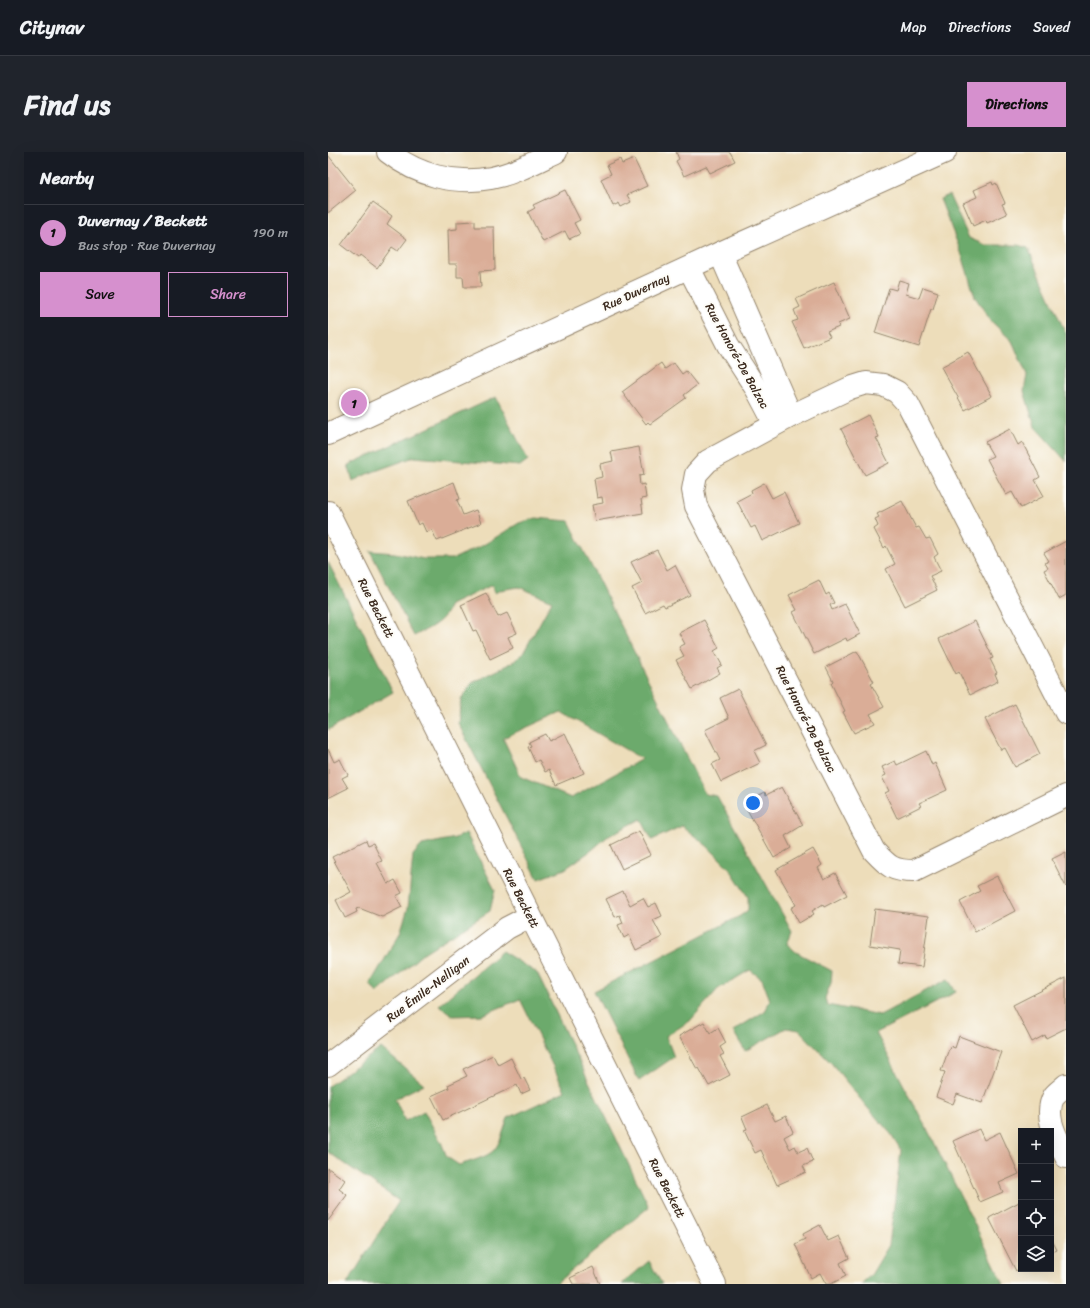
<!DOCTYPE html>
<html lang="en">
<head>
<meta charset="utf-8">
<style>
  :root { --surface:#171b24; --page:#20242c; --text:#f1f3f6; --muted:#9ea1a6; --line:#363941; --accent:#d690ce }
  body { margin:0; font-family:Sriracha,sans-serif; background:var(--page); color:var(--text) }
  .controls { position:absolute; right:12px; bottom:12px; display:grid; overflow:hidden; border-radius:0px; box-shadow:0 4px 16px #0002 }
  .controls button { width:36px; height:36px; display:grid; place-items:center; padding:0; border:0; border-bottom:1px solid var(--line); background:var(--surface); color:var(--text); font:20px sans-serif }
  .you { position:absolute; left:425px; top:651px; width:14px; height:14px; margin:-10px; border:3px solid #fff; border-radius:50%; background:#1a73e8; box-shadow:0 0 0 6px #1a73e833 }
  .badge { display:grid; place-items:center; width:26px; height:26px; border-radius:50%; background:var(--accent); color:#111; font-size:13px; font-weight:700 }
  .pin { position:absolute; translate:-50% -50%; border:2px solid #fff; box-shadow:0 1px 4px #0006 }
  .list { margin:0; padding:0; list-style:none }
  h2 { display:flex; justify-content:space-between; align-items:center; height:52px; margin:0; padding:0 16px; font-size:17px }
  h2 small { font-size:13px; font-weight:400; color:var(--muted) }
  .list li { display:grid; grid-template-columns:26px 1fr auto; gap:12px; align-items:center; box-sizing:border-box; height:56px; padding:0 16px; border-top:1px solid var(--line) }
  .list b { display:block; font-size:15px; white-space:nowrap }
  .list p { margin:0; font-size:13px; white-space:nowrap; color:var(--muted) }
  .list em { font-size:13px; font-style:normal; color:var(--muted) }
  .actions { display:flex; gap:8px; padding:12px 16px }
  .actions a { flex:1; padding:9px 0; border:1px solid var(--accent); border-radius:0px; text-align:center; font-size:14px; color:var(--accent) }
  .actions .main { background:var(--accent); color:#111 }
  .icon { flex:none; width:22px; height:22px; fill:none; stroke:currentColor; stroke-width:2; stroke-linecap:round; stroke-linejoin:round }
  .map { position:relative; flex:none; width:738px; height:1132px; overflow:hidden; border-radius:0px }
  header { display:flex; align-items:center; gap:24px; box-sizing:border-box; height:56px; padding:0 20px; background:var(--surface); border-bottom:1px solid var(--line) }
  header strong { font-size:19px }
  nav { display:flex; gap:22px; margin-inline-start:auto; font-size:14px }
  .intro { display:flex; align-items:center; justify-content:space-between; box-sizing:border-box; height:96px; padding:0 24px }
  h1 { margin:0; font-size:28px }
  .button { padding:10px 18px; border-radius:0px; background:var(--accent); color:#111; font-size:14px; font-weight:700 }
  main { display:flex; gap:24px; padding:0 24px }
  aside { flex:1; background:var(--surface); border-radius:0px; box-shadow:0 4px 16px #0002 }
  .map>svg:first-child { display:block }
</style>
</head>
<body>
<header>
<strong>Citynav</strong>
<nav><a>Map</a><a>Directions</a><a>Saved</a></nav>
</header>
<div class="intro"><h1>Find us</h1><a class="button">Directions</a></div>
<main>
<aside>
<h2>Nearby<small></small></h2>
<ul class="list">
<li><span class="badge">1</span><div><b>Duvernay / Beckett</b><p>Bus stop · Rue Duvernay</p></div><em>190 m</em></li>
</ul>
<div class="actions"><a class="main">Save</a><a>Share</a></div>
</aside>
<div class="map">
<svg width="738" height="1132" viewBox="0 0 738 1132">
  <rect width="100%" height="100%" fill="#fdfcf7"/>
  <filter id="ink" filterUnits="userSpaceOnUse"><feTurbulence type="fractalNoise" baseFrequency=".025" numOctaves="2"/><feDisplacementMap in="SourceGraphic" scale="8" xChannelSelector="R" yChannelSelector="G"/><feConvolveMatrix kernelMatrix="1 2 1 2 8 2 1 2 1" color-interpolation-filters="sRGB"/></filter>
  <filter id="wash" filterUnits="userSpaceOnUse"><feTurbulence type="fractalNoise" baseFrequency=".012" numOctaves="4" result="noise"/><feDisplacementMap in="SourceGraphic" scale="16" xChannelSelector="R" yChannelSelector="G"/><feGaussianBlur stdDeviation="0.9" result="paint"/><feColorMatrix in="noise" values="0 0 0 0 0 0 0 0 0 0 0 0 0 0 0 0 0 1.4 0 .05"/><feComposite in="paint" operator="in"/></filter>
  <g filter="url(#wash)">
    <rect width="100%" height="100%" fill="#edddba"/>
    <!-- forest -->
    <g fill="#6caa6c" stroke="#546a45" fill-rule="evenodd">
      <polygon points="621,43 641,86 657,93 690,93 700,96 738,182 738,309 707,275 696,239 699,223 684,189 663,169 647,145 634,103 612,47"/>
      <polygon points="168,245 200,308 192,314 86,305 39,322 25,329 20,313"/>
      <path d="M208 366 241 369 377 642 389 644 464 779 459 792 468 800 504 819 503 831 497 846 499 853 552 863 620 827 628 840 548 881 606 990 676 1132H533L543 1123 561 1093 573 998 563 982 538 954 504 912 471 878 458 876 417 899 405 879 437 859 442 848 434 827 422 818 390 837 362 869 338 884 346 905 311 929 266 839 412 764 420 758V745L402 717 379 694 354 674 324 688 313 667 279 685 264 698 237 717 210 727 130 571 133 547 144 531 180 513 194 503 224 449 191 435 172 438 167 441 164 433 122 453C116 471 101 476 86 484L42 399 67 401 96 407H125L157 392 191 371ZM233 560 314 607 243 646 193 625 175 586Z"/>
      <polygon points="0,410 65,540 0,578"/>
      <polygon points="138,681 167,738 162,759 97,800 49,841 42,832 72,781 80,756 85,703 94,693 127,686"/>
      <path d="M174 799 209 821 321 1055 227 1132H19L71 1049 0 1000V934L53 896 96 932 67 947 77 969 96 959 113 990 119 1005 131 1013C140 1010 160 1005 166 998 173 990 176 976 180 966L237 939 192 847 154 863 125 864 111 853Z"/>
      <polygon points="321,1109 334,1132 294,1132"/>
    </g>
    <g id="blocks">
      <!-- building -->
      <g fill="#daad97">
        <polygon points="348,0 402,0 407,9 382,21 378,14 356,24 348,9 351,7"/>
        <polygon points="0,3 28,38 0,61"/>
        <polygon points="292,7 294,12 306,7 319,34 299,43 303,50 293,55 291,51 285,54 273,27 283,22 279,13"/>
        <polygon points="664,30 665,33 668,31 677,51 674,52 679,62 659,71 658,68 645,74 635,51 649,45 646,38"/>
        <polygon points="237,38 252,68 246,71 252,82 241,87 237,79 215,90 200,60 207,56 205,53"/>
        <polygon points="45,50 64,64 59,72 79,87 70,99 64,95 49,116 32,103 30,106 13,93"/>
        <polygon points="147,69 147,75 166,75 167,118 152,119 153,135 136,135 135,125 129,125 129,112 121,112 120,78 129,77 129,70"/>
        <polygon points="571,128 581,131 578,142 591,146 595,135 610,140 605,157 603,157 591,195 547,181 561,136 568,138"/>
        <polygon points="506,130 522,167 510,172 511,175 499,180 502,185 476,196 464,170 470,168 466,158 472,155 468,147"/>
        <polygon points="640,200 664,244 637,258 613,215"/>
        <polygon points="333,211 337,217 346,211 354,222 358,219 369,233 356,243 358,246 322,272 320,270 318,272 294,240"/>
        <polygon points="540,263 551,285 548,286 561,311 537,323 513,277"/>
        <polygon points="682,277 690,293 694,290 712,325 707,328 716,344 693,356 684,340 678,343 659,307 665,304 657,290"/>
        <polygon points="311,295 316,323 311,324 312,333 316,332 318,346 313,347 315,361 267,369 264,353 275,351 274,345 269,346 266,327 274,325 272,312 285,309 283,300"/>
        <polygon points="126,330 132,347 129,348 135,363 148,358 153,371 109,389 104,378 98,380 94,371 90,373 80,349"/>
        <polygon points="436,331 444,346 456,340 471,371 434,389 427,374 423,376 409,349 424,341 423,338"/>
        <polygon points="574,349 588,376 591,375 598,387 602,386 610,402 606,405 613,419 602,424 609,438 577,454 558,417 567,412 558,394 556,396 546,377 550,374 547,367 551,365 549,362"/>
        <polygon points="738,389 738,443 731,447 716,418 720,416 717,411 721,409 716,401"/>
        <polygon points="329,398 339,418 347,413 362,443 337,455 335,452 317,461 304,436 314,431 303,410"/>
        <polygon points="491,428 498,443 501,441 506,451 502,453 504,458 517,452 532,482 519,489 518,486 486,502 465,460 469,458 461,443"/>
        <polygon points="158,441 170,465 179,461 189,481 180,485 185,496 162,507 148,478 145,479 133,453"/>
        <polygon points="376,468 391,496 386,499 394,513 389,516 392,521 364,537 348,508 356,504 351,495 357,492 351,481"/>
        <polygon points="647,469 665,506 662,507 669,521 667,522 670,529 642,543 631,520 628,522 611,487"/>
        <polygon points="529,499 546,530 543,532 556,555 542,562 547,571 526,581 515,560 517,559 503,531 505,529 498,515"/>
        <polygon points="410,537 438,593 426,599 432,611 393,630 384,612 392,608 377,578 401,566 392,546"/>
        <polygon points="687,552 712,602 687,615 677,596 673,598 657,567"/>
        <polygon points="237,581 256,621 228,633 221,618 217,620 211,608 207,610 200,595 203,594 201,590 217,582 221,589"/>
        <polygon points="0,597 6,610 12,607 20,623 14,626 20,636 0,646"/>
        <polygon points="598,599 604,613 607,611 619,638 591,651 593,654 569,666 557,641 561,639 554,625 558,623 554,615 567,609 569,613"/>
        <polygon points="454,635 475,673 457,684 463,696 446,706 416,652 437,640 438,643"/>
        <polygon points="311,679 323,703 294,717 283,693"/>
        <polygon points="38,688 40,693 45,691 54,709 49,711 60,732 67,728 74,741 68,744 74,755 54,765 31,756 28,757 29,760 17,766 8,748 23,740 4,705"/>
        <polygon points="485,697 494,713 490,716 496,727 507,721 519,743 496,755 495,752 484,759 486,762 471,771 463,756 468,753 448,718"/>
        <polygon points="738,700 738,735 724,707"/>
        <polygon points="669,724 687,759 647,780 632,750 652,739 649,734"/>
        <polygon points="295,739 302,753 315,746 320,755 328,751 334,764 325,768 334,785 308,798 301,783 296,786 290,773 295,771 292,763 287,765 278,747"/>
        <polygon points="547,757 601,764 594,815 570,812 572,798 542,793"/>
        <polygon points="738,826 738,876 718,886 717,883 704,890 685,853"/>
        <polygon points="376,870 382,881 390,876 398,891 392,895 396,902 392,904 402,923 381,934 371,916 369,917 351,884"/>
        <polygon points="631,884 673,900 654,951 629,942 625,952 608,945 617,920 613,919 622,894 627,896"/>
        <polygon points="165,903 170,913 183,906 193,927 196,926 202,938 193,942 189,933 115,968 103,944 121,936 120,933 139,924 135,917"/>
        <polygon points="439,953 447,969 458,964 465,980 456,985 462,997 467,994 470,1000 479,996 485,1010 475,1014 478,1020 449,1033 433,998 427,1001 416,978 419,977 414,965"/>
        <polygon points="651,977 656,988 672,980 691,1022 671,1031 675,1040 652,1050 625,989"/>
        <polygon points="0,1016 17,1028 11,1037 19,1043 0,1069"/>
        <polygon points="693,1049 693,1116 688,1119 661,1066"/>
        <polygon points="492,1073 500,1089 511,1084 521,1106 512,1111 518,1124 503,1132 498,1132 492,1121 483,1126 467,1092 477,1087 475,1082"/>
        <polygon points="723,1086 729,1098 723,1101"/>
        <polygon points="265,1115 272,1132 245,1132 242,1126"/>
      </g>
    </g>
  </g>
  <g filter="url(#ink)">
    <use href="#blocks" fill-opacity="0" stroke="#94846c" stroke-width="1"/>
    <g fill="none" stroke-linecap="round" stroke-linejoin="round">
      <defs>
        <g id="minor">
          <path d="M60 0C89 23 126 33 163 26 185 22 207 10 228 0"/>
          <polyline points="392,101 463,264"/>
          <polyline points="361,116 400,193 429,238 447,272"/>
          <polyline points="0,282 392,101 617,0"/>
          <polyline points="0,360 387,1132"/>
          <path d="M738 561 580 252 569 240 555 233 538 231 522 236 463 264 380 309 368 322 365 338 368 354 546 699C561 715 565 719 586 719L738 644"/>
          <polyline points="0,913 179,776 202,764"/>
          <path d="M738 933C734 937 729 940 726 944 715 964 729 986 738 1005"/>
        </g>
      </defs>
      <!-- minor casing -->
      <use href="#minor" stroke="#94846c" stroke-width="24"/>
      <!-- minor -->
      <use href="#minor" stroke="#fff" stroke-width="22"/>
    </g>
  </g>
  <g text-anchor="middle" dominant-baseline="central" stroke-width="4" stroke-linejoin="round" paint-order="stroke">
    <!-- street labels -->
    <g font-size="12" fill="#3b2a1e" stroke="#fdfcf7">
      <text transform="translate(308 140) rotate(-25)">Rue Duvernay</text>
      <text transform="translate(409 204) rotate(61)">Rue Honoré-De Balzac</text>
      <text transform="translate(48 456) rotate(63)">Rue Beckett</text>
      <text transform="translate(478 567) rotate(63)">Rue Honoré-De Balzac</text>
      <text transform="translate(193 746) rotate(63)">Rue Beckett</text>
      <text transform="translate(100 837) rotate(-37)">Rue Émile-Nelligan</text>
      <text transform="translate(339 1036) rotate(63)">Rue Beckett</text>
    </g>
  </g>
</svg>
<div class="controls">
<button>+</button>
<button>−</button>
<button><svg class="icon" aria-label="locate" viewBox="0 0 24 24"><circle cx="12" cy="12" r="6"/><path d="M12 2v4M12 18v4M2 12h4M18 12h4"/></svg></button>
<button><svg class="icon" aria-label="layers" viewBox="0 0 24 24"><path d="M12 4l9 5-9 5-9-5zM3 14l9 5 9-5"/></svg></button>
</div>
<div class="you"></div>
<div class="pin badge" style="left:26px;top:251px">1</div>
</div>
</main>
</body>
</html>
